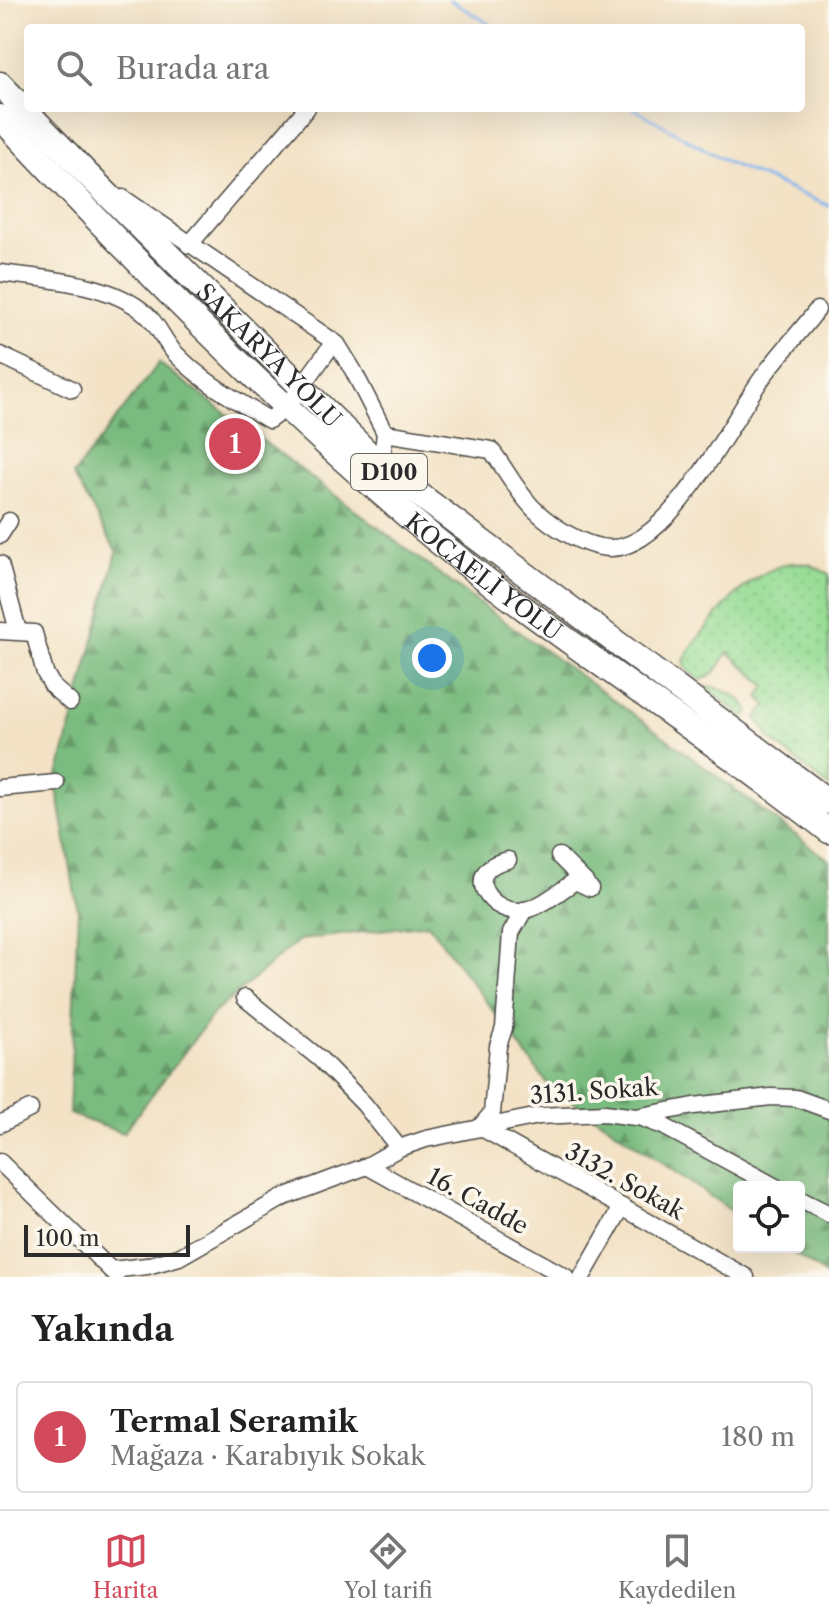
<!DOCTYPE html>
<html lang="tr">
<head>
<meta charset="utf-8">
<style>
  :root { --surface:#fff; --page:#f2f2f2; --text:#222; --muted:#767676; --line:#e0e0e0; --accent:#d1495b }
  body { margin:0; font-family:"Libre Caslon Text",serif; background:var(--page); color:var(--text) }
  .controls { position:absolute; right:24px; bottom:24px; display:grid; overflow:hidden; border-radius:8px; box-shadow:0 8px 32px #0002 }
  .controls button { width:72px; height:72px; display:grid; place-items:center; padding:0; border:0; border-bottom:2px solid var(--line); background:var(--surface); color:var(--text); font:40px sans-serif }
  .scale { position:absolute; left:24px; bottom:20px; width:166px; box-sizing:border-box; padding-left:8px; border:4px solid #2b2b2b; border-top:0; font-size:22px; line-height:28px; white-space:nowrap; color:#2b2b2b; -webkit-text-stroke:6px #fbf7ec; paint-order:stroke }
  .you { position:absolute; left:432px; top:658px; width:28px; height:28px; margin:-20px; border:6px solid #fff; border-radius:50%; background:#1a73e8; box-shadow:0 0 0 12px #1a73e833 }
  .badge { display:grid; place-items:center; width:52px; height:52px; border-radius:50%; background:var(--accent); color:#fff; font-size:26px; font-weight:700 }
  .pin { position:absolute; translate:-50% -50%; border:4px solid #fff; box-shadow:0 2px 8px #0006 }
  .list { margin:0; padding:0; list-style:none }
  h2 { display:flex; justify-content:space-between; align-items:center; height:104px; margin:0; padding:0 32px; font-size:34px }
  h2 small { font-size:26px; font-weight:400; color:var(--muted) }
  .list li { display:grid; grid-template-columns:52px 1fr auto; gap:24px; align-items:center; box-sizing:border-box; height:112px; margin:0 16px 16px; padding:0 16px; border:2px solid var(--line); border-radius:8px }
  .list b { display:block; font-size:30px; white-space:nowrap }
  .list p { margin:0; font-size:26px; white-space:nowrap; color:var(--muted) }
  .list em { font-size:26px; font-style:normal; color:var(--muted) }
  .icon { flex:none; width:44px; height:44px; fill:none; stroke:currentColor; stroke-width:2; stroke-linecap:round; stroke-linejoin:round }
  .map { position:relative; flex:none; width:829px; height:1277px; overflow:hidden }
  .search { position:absolute; background:var(--surface); box-shadow:0 8px 32px #0002; left:24px; right:24px; top:24px; height:88px; display:flex; align-items:center; gap:20px; box-sizing:border-box; padding:0 28px; border-radius:8px; color:var(--muted); font-size:30px }
  .sheet { height:232px; background:var(--surface) }
  nav { display:flex; justify-content:space-around; align-items:center; box-sizing:border-box; height:112px; border-top:2px solid var(--line); background:var(--surface); font-size:22px; color:var(--muted) }
  nav a { display:grid; justify-items:center; gap:4px }
  nav .on { color:var(--accent) }
  .map>svg:first-child { display:block }
</style>
</head>
<body>
<div class="map">
<svg width="829" height="1277" viewBox="0 0 829 1277">
  <defs>
    <pattern id="grass-dots" width="8" height="8" patternUnits="userSpaceOnUse" patternTransform="scale(2)"><rect width="8" height="8" fill="#98dd96"/><path d="M2 2h.1M6 6h.1" fill="none" stroke="#83be81" stroke-width="1.8" stroke-linecap="round"/></pattern>
    <pattern id="forest-firs" width="22" height="20" patternUnits="userSpaceOnUse" patternTransform="scale(2)"><rect width="22" height="20" fill="#7abc7f"/><path d="M5 1l3.5 6h-7zM16 11l3.5 6h-7z" fill="#649968"/></pattern>
  </defs>
  <rect width="100%" height="100%" fill="#fbf7ec"/>
  <filter id="ink" filterUnits="userSpaceOnUse"><feTurbulence type="fractalNoise" baseFrequency=".0125" numOctaves="2"/><feDisplacementMap in="SourceGraphic" scale="16" xChannelSelector="R" yChannelSelector="G"/><feConvolveMatrix kernelMatrix="1 2 1 2 8 2 1 2 1" color-interpolation-filters="sRGB"/></filter>
  <filter id="wash" filterUnits="userSpaceOnUse"><feTurbulence type="fractalNoise" baseFrequency=".006" numOctaves="4" result="noise"/><feDisplacementMap in="SourceGraphic" scale="32" xChannelSelector="R" yChannelSelector="G"/><feGaussianBlur stdDeviation="1.8" result="paint"/><feColorMatrix in="noise" values="0 0 0 0 0 0 0 0 0 0 0 0 0 0 0 0 0 1.4 0 .05"/><feComposite in="paint" operator="in"/></filter>
  <g filter="url(#wash)">
    <rect width="100%" height="100%" fill="#f3e2c5"/>
    <!-- grass -->
    <g fill="url(#grass-dots)" stroke="#628460" stroke-width="2">
      <path d="M790 563 809 564 829 574V787L769 738 768 733 756 718 767 706 759 697 766 686 728 652C719 665 717 677 699 680L687 670 684 661 689 650C718 614 743 575 790 563Z"/>
      <path d="M709 686C725 690 743 696 749 712L744 717 706 688Z"/>
    </g>
    <!-- forest -->
    <polygon fill="url(#forest-firs)" stroke="#527455" stroke-width="2" points="159,363 465,593 651,727 829,860 829,1277 784,1247 799,1247 799,1187 739,1187 739,1216 548,1084 428,924 299,940 214,1013 123,1133 69,1114 78,911 56,783 117,552 73,475"/>
    <g fill="none" stroke-linecap="round" stroke-linejoin="round">
      <!-- stream -->
      <g stroke="#81b5ef" stroke-width="3">
        <polyline points="450,0 496,28"/>
        <polyline points="633,108 727,162 829,206"/>
      </g>
    </g>
  </g>
  <g filter="url(#ink)">
    <g fill="none" stroke-linecap="round" stroke-linejoin="round">
      <defs>
        <g id="minor">
          <polyline points="123,198 337,344 353,370 385,433 381,466"/>
          <polyline points="189,245 307,108"/>
          <path d="M0 273C45 279 110 282 146 314 158 324 164 342 175 353 202 382 236 400 269 420L287 407 334 342"/>
          <polyline points="0,355 72,389"/>
          <path d="M385 433 491 450C506 469 517 492 534 509 551 526 584 547 609 548 668 551 730 423 760 381 777 356 799 334 817 310"/>
          <polyline points="0,535 9,521"/>
          <polyline points="0,564 18,631"/>
          <polyline points="0,631 34,633 45,673 53,687 70,702"/>
          <polyline points="0,788 56,783"/>
          <polyline points="559,856 586,883"/>
          <path d="M508 860C458 870 492 918 525 910 543 906 560 891 575 881L590 888"/>
          <polyline points="524,910 511,933 504,1028 498,1046 492,1113 480,1127 746,1277"/>
          <polyline points="245,998 319,1058 364,1104 399,1148"/>
          <polyline points="639,1117 663,1126 776,1187"/>
          <polyline points="0,1124 30,1109"/>
          <polyline points="0,1162 116,1275"/>
          <polyline points="367,1166 566,1277"/>
          <polyline points="799,1199 829,1214"/>
          <polyline points="111,1270 147,1266 179,1257 284,1197 367,1166 399,1148 426,1139 539,1116 605,1113 636,1117 694,1106 771,1097 796,1098 829,1110"/>
          <polyline points="582,1277 622,1207"/>
        </g>
        <g id="highway">
          <path id="s1" d="M0 84 86 173 381 466 829 802"/>
          <path id="s2" d="M0 117C131 257 265 395 411 519 544 632 693 723 829 831"/>
        </g>
      </defs>
      <!-- minor casing -->
      <use href="#minor" stroke="#494642" stroke-width="19"/>
      <!-- highway casing -->
      <use href="#highway" stroke="#494642" stroke-width="27"/>
      <!-- minor -->
      <use href="#minor" stroke="#fff" stroke-width="16"/>
      <!-- highway -->
      <use href="#highway" stroke="#fff" stroke-width="24"/>
    </g>
  </g>
  <g text-anchor="middle" dominant-baseline="central" stroke-width="7" stroke-linejoin="round" paint-order="stroke">
    <!-- shield labels -->
    <rect fill="#fbf7ec" stroke="#696865" stroke-width="2" x="351" y="454" width="76" height="36" rx="6"/>
    <g font-size="22" font-weight="bold" fill="#2b2b2b">
      <text x="389" y="472">D100</text>
    </g>
    <!-- street labels -->
    <g font-size="24" fill="#2b2b2b" stroke="#fbf7ec">
      <text stroke="none"><textPath href="#s1" startOffset="382">SAKARYA YOLU</textPath></text>
      <text stroke="none"><textPath href="#s2" startOffset="668">KOCAELİ YOLU</textPath></text>
      <text transform="translate(594 1091) rotate(-4)">3131. Sokak</text>
      <text transform="translate(625 1181) rotate(29)">3132. Sokak</text>
      <text transform="translate(478 1201) rotate(29)">16. Cadde</text>
    </g>
  </g>
</svg>
<div class="controls">
<button><svg class="icon" aria-label="locate" viewBox="0 0 24 24"><circle cx="12" cy="12" r="6"/><path d="M12 2v4M12 18v4M2 12h4M18 12h4"/></svg></button>
</div>
<div class="scale">100 m</div>
<div class="you"></div>
<div class="pin badge" style="left:235px;top:444px">1</div>
<div class="search"><svg class="icon" aria-label="search" viewBox="0 0 24 24"><circle cx="10" cy="10" r="6"/><path d="M15 15l6 6"/></svg>Burada ara</div>
</div>
<section class="sheet">
<h2>Yakında<small></small></h2>
<ul class="list">
<li><span class="badge">1</span><div><b>Termal Seramik</b><p>Mağaza · Karabıyık Sokak</p></div><em>180 m</em></li>
</ul>
</section>
<nav>
<a class="on"><svg class="icon" aria-label="map" viewBox="0 0 24 24"><path d="M3 6l6-2 6 2 6-2v14l-6 2-6-2-6 2zM9 4v14M15 6v14"/></svg>Harita</a>
<a><svg class="icon" aria-label="directions" viewBox="0 0 24 24"><path d="M12 3l9 9-9 9-9-9zM9 14v-3h6M13 9l2 2-2 2"/></svg>Yol tarifi</a>
<a><svg class="icon" aria-label="saved" viewBox="0 0 24 24"><path d="M7 4h10v16l-5-4-5 4z"/></svg>Kaydedilen</a>
</nav>
</body>
</html>
